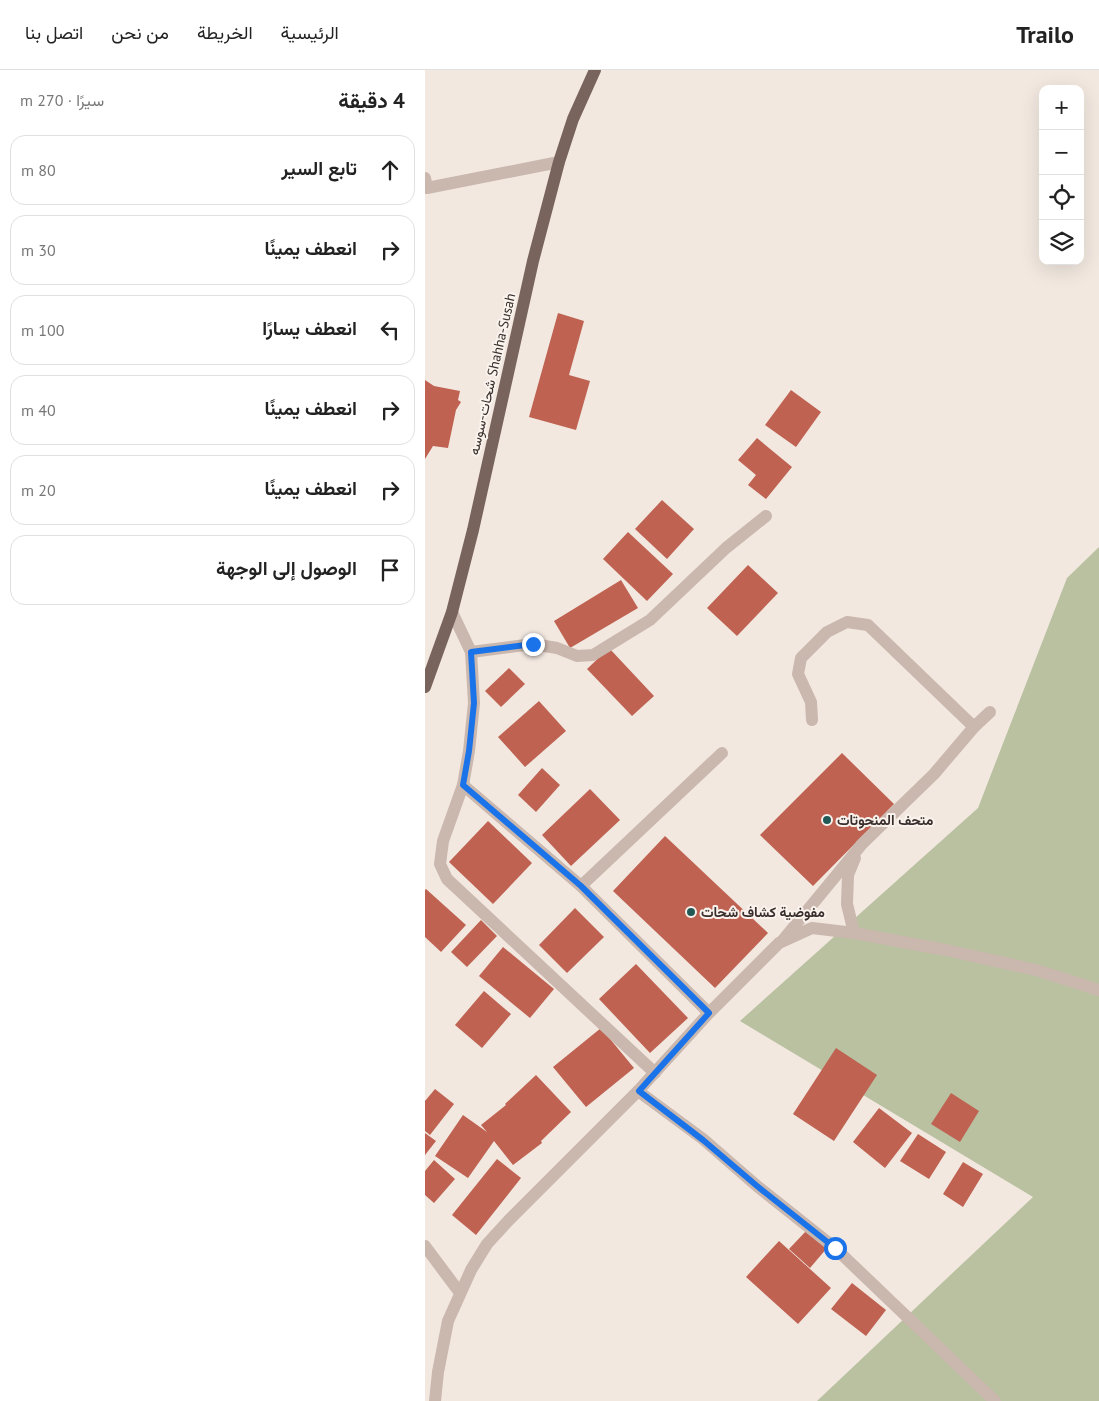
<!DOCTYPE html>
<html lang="ar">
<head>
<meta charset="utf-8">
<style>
  :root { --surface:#fff; --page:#f6f6f6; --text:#222; --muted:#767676; --line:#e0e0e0 }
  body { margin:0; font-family:"PT Sans",Vazirmatn,sans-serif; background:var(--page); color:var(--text); direction:rtl }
  .controls { position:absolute; right:15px; top:15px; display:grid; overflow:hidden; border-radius:10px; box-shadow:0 5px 20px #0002 }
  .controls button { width:45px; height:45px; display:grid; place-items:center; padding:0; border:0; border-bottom:1px solid var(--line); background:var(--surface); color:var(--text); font:25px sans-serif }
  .stop { position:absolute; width:15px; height:15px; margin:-11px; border:4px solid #1a73e8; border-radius:50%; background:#fff }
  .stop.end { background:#1a73e8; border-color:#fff; box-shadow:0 1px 5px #0008 }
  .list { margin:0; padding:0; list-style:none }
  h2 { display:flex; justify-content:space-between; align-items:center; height:65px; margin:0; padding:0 20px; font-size:21px }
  h2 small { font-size:16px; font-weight:400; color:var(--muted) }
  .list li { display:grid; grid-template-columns:32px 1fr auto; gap:15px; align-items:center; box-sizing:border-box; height:70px; margin:0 10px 10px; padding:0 10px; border:1px solid var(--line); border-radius:15px }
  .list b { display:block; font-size:19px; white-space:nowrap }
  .list em { font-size:16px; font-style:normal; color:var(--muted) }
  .icon { flex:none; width:28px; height:28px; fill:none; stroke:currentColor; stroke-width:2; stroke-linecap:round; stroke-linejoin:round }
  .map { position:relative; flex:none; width:674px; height:1331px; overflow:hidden; direction:ltr }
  header { display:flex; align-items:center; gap:30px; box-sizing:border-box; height:70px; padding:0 25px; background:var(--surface); border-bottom:1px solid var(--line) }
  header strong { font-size:24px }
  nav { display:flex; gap:28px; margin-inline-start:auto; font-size:18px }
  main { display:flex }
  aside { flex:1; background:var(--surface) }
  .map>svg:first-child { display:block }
</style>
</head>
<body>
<header>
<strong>Trailo</strong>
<nav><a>الرئيسية</a><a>الخريطة</a><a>من نحن</a><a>اتصل بنا</a></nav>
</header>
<main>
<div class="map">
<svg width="674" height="1331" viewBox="0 0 674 1331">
  <rect width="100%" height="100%" fill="#f2e8e0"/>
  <!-- green -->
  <polygon fill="#b9c1a1" points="674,477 674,1331 392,1331 608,1127 315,951 553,738 642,508"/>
  <!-- building -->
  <g fill="#bf6251">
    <polygon points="133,243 159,251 144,305 165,311 151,360 104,347"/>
    <polygon points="0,310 9,316 35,321 33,330 36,332 31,340 23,378 8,376 0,389"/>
    <polygon points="366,320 396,342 371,377 340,355"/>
    <polygon points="332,368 367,397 341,429 323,415 331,405 313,390"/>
    <polygon points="237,430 269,459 242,489 210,459"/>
    <polygon points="203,462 248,504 222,531 178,489"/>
    <polygon points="323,495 353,523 312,566 282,538"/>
    <polygon points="196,510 213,538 145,578 129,551"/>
    <polygon points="184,578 229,626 207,646 162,599"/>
    <polygon points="84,598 100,614 76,637 60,621"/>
    <polygon points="114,631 141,661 100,697 73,667"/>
    <polygon points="417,683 469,734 388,816 335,765"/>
    <polygon points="117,698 135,715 111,742 93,725"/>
    <polygon points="165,719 195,750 146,796 117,765"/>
    <polygon points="63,751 107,793 68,834 24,792"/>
    <polygon points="240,766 343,863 290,918 188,821"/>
    <polygon points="1,819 41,855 16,882 0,867 0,820"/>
    <polygon points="150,838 179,867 142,903 114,875"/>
    <polygon points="56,850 72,866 42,897 26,882"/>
    <polygon points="78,877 129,919 105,948 54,906"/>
    <polygon points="211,894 263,948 225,983 174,929"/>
    <polygon points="59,921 86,944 57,978 30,955"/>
    <polygon points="176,958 209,998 161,1037 128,997"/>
    <polygon points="411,978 452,1005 409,1071 368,1044"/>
    <polygon points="111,1005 146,1042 116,1071 117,1073 88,1095 69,1071 43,1108 10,1086 38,1045 62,1062 56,1055 81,1035 80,1034"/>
    <polygon points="10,1019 29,1034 5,1065 0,1061 0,1031"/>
    <polygon points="526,1023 554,1041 535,1072 506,1054"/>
    <polygon points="454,1038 487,1063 460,1098 428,1072"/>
    <polygon points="0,1063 11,1071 0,1085"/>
    <polygon points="493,1064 521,1082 504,1109 475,1091"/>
    <polygon points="72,1089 96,1108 51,1165 27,1145"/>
    <polygon points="9,1090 30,1109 9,1133 0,1125 0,1101"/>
    <polygon points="538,1092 558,1104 538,1137 518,1124"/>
    <polygon points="382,1160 402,1178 385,1198 364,1179"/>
    <polygon points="354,1171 406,1218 373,1254 321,1207"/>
    <polygon points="427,1213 461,1240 441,1266 406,1239"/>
  </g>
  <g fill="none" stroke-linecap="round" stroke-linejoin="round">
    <!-- street -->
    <g stroke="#cab7ad" stroke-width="12">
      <polyline points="0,108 2,118 134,92"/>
      <polyline points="27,542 46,582 49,633 44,681 38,715 18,771 15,794 22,809 230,1003"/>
      <polyline points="46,582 108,574 132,578 152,586 168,585 225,550 301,478 341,446"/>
      <polyline points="387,650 386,632 373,604 376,588 402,562 422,552 443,555 549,657"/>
      <polyline points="38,715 156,816 284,943"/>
      <polyline points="156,816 297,683"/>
      <polyline points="429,863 422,834 423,805 430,788"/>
      <polyline points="358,870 437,774 509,704 549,657 565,642"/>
      <polyline points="213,1021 278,1069 332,1116 410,1178 570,1331"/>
      <polyline points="0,1176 35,1223"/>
      <polyline points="10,1331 13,1302 23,1251 46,1200 62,1174 84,1150 213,1021 284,943 354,873 387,858 429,863 521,880 611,900 674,920"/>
    </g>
    <!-- primary -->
    <polyline stroke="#79645d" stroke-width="12" points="0,617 27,542 48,460 108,191 134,92 148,49 170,0"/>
  </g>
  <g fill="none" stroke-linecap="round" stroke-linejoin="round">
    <!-- route -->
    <polyline stroke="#1a73e8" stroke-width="6" points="108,574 46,582 49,633 44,681 38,715 156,816 284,943 214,1021 278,1070 332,1116 410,1178"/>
  </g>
  <!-- markers -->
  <g fill="#225856" stroke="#faf2ed" stroke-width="2">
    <circle cx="402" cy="750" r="5"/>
    <circle cx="266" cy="842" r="5"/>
  </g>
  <g text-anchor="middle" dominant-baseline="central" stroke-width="4" stroke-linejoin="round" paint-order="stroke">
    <!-- street labels -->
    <g font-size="14" fill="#382e2b" stroke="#faf2ed">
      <text transform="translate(67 304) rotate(-77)">شحات-سوسه Shahha-Susah</text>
    </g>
    <!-- poi labels -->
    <g font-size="14" font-weight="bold" fill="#382e2b" stroke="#faf2ed" text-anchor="start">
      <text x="412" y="750">متحف المنحوتات</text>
      <text x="276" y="842">مفوضية كشاف شحات</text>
    </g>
  </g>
</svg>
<div class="controls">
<button>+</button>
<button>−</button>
<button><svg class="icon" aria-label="locate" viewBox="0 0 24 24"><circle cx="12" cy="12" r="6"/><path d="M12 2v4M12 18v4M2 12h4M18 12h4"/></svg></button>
<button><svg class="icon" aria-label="layers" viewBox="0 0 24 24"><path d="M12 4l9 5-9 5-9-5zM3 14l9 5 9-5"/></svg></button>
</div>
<div class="stop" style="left:410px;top:1178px"></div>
<div class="stop end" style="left:108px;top:574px"></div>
</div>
<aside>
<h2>4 دقيقة<small>سيرًا · 270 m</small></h2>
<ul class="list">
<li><svg class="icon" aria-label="ahead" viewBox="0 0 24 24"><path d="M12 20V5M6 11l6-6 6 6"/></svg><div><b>تابع السير</b></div><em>80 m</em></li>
<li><svg class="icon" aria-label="right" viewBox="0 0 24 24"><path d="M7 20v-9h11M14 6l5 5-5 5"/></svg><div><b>انعطف يمينًا</b></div><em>30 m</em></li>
<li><svg class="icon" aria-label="left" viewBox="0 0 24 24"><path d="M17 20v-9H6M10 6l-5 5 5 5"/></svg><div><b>انعطف يسارًا</b></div><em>100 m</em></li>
<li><svg class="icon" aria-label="right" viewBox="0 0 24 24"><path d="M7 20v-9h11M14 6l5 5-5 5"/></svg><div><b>انعطف يمينًا</b></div><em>40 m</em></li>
<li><svg class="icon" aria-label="right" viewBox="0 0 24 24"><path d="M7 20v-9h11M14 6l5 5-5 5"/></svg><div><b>انعطف يمينًا</b></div><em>20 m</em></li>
<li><svg class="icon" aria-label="arrive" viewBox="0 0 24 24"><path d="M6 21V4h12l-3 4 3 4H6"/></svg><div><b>الوصول إلى الوجهة</b></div></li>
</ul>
</aside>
</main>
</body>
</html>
